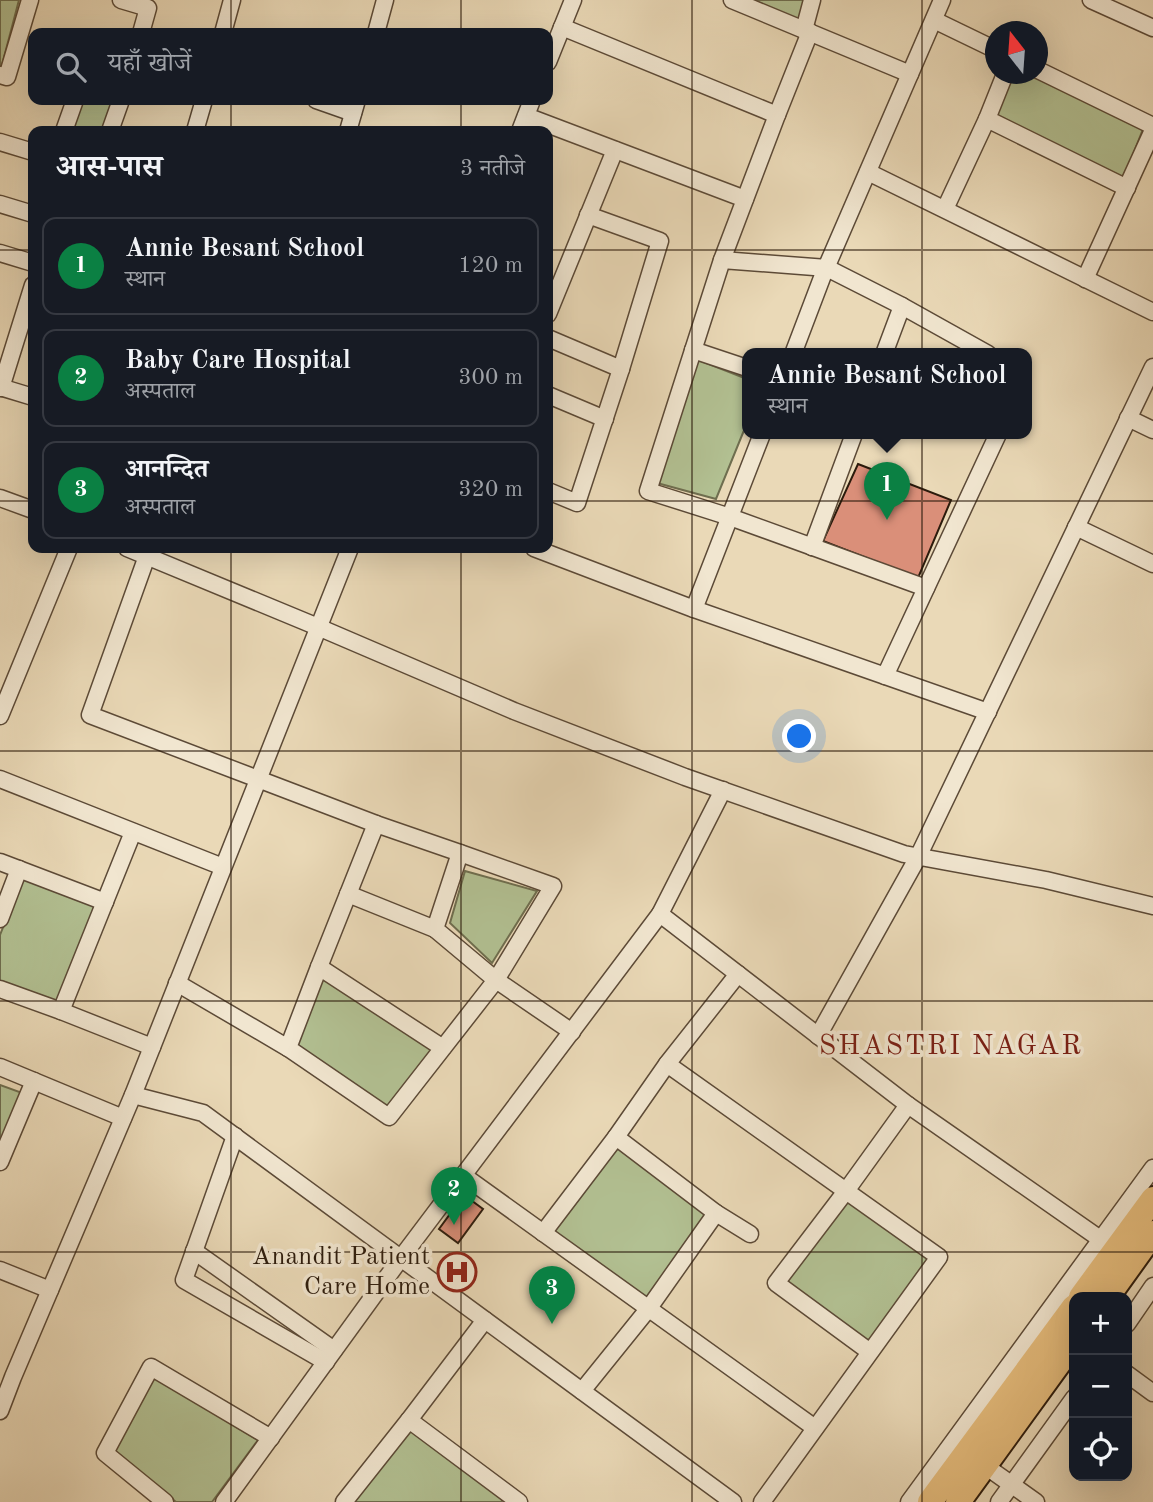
<!DOCTYPE html>
<html lang="hi">
<head>
<meta charset="utf-8">
<style>
  :root { --surface:#171b24; --page:#20242c; --text:#f1f3f6; --muted:#9ea1a6; --line:#363941; --accent:#0b8043 }
  body { margin:0; font-family:"Old Standard TT","Noto Serif Devanagari",serif; background:var(--page); color:var(--text) }
  .controls { position:absolute; right:21px; bottom:21px; display:grid; overflow:hidden; border-radius:14px; box-shadow:0 7px 28px #0002 }
  .controls button { width:63px; height:63px; display:grid; place-items:center; padding:0; border:0; border-bottom:2px solid var(--line); background:var(--surface); color:var(--text); font:35px sans-serif }
  .compass { position:absolute; left:985px; top:21px; width:63px; height:63px; border-radius:50%; background:var(--surface); box-shadow:0 7px 28px #0002; rotate:343deg }
  .you { position:absolute; left:800px; top:737px; width:24px; height:24px; margin:-18px; border:5px solid #fff; border-radius:50%; background:#1a73e8; box-shadow:0 0 0 10px #1a73e833 }
  .badge { display:grid; place-items:center; width:46px; height:46px; border-radius:50%; background:var(--accent); color:#fff; font-size:23px; font-weight:700 }
  .pin { position:absolute; translate:-50% -58px; filter:drop-shadow(0 2px 4px #0008) }
  .pin::after { content:''; position:absolute; top:37px; width:24px; height:21px; background:inherit; clip-path:polygon(0 0,100% 0,50% 100%) }
  .popup { position:absolute; left:742px; top:348px; width:290px; height:91px; box-sizing:border-box; display:grid; place-content:center; border-radius:14px; background:var(--surface); filter:drop-shadow(0 2px 5px #0005); font-size:23px; white-space:nowrap; color:var(--muted) }
  .popup b { font-size:26px; color:var(--text) }
  .popup::after { content:''; position:absolute; left:50%; top:100%; margin-left:-14px; border:14px solid transparent; border-top-color:var(--surface) }
  .list { margin:0; padding:0; list-style:none }
  h2 { display:flex; justify-content:space-between; align-items:center; height:91px; margin:0; padding:0 28px; font-size:30px }
  h2 small { font-size:23px; font-weight:400; color:var(--muted) }
  .list li { display:grid; grid-template-columns:46px 1fr auto; gap:21px; align-items:center; box-sizing:border-box; height:98px; margin:0 14px 14px; padding:0 14px; border:2px solid var(--line); border-radius:14px }
  .list b { display:block; font-size:26px; white-space:nowrap }
  .list p { margin:0; font-size:23px; white-space:nowrap; color:var(--muted) }
  .list em { font-size:23px; font-style:normal; color:var(--muted) }
  .icon { flex:none; width:38px; height:38px; fill:none; stroke:currentColor; stroke-width:2; stroke-linecap:round; stroke-linejoin:round }
  .map { position:relative; flex:none; width:1153px; height:1502px; overflow:hidden }
  .search { position:absolute; background:var(--surface); box-shadow:0 7px 28px #0002; left:28px; top:28px; width:525px; height:77px; display:flex; align-items:center; gap:18px; box-sizing:border-box; padding:0 24px; border-radius:14px; color:var(--muted); font-size:26px }
  .panel { position:absolute; background:var(--surface); box-shadow:0 7px 28px #0002; left:28px; top:126px; width:525px; height:427px; border-radius:14px }
  .map>svg:first-child { display:block }
</style>
</head>
<body>
<div class="map">
<svg width="1153" height="1502" viewBox="0 0 1153 1502">
  <rect width="100%" height="100%" fill="#ead9b7"/>
  <filter id="stains"><feTurbulence type="fractalNoise" baseFrequency=".00286" numOctaves="4"/><feColorMatrix values="0 0 0 0 .2 0 0 0 0 .09 0 0 0 0 .02 0 0 0 .5 -.17"/></filter>
  <radialGradient id="worn" r=".72"><stop offset=".6" stop-color="#630" stop-opacity="0"/><stop offset="1" stop-color="#630" stop-opacity=".3"/></radialGradient>
  <!-- green -->
  <g fill="#b2c092" stroke="#6f6e4f" stroke-width="2">
    <polygon points="0,0 19,0 2,65 0,65"/>
    <polygon points="745,0 806,0 801,24"/>
    <polygon points="1012,74 1030,74 1143,129 1123,180 995,117"/>
    <polygon points="81,100 114,100 104,131 70,131"/>
    <polygon points="696,359 747,379 747,423 716,499 657,483"/>
    <polygon points="465,871 537,891 492,963 450,923"/>
    <polygon points="23,878 95,905 57,1005 0,983 0,935"/>
    <polygon points="322,977 435,1049 387,1109 295,1046"/>
    <polygon points="0,1085 25,1094 0,1149"/>
    <polygon points="618,1147 708,1213 647,1301 554,1232"/>
    <polygon points="847,1201 928,1258 868,1344 785,1280"/>
    <polygon points="154,1377 258,1440 212,1502 176,1502 114,1450"/>
    <polygon points="411,1429 505,1498 501,1502 354,1502"/>
  </g>
  <!-- building -->
  <g fill="#da8f79" stroke="#2c1b0c" stroke-width="2">
    <polygon points="858,464 951,500 918,578 823,541"/>
    <polygon points="464,1195 483,1209 458,1243 439,1229"/>
    <polygon points="454,1256 470,1267 457,1286 441,1275"/>
  </g>
  <g fill="none" stroke-linecap="round" stroke-linejoin="round">
    <defs>
      <g id="minor">
        <polyline points="121,0 148,8 141,33"/>
        <polyline points="732,0 910,74"/>
        <polyline points="1091,0 1153,28"/>
        <polyline points="934,20 996,50"/>
        <polyline points="562,27 777,115 810,32"/>
        <polyline points="804,30 812,0"/>
        <polyline points="223,33 232,0"/>
        <polyline points="376,33 385,0"/>
        <polyline points="548,62 573,0"/>
        <polyline points="1038,70 1153,126"/>
        <polyline points="1005,74 987,119 1127,188"/>
        <polyline points="0,75 7,77 30,0"/>
        <polyline points="316,100 353,113"/>
        <polyline points="526,116 745,199"/>
        <polyline points="64,131 75,100"/>
        <polyline points="110,131 121,100"/>
        <polyline points="195,131 204,100"/>
        <polyline points="348,131 357,100"/>
        <polyline points="520,131 532,100"/>
        <polyline points="0,142 33,152"/>
        <polyline points="868,172 1153,312"/>
        <polyline points="0,204 33,214"/>
        <polyline points="945,209 987,119"/>
        <polyline points="0,253 33,263"/>
        <polyline points="722,260 777,115"/>
        <polyline points="1085,279 1153,130"/>
        <polyline points="548,314 615,150"/>
        <polyline points="548,338 621,369 660,241 588,215"/>
        <polyline points="693,350 747,368"/>
        <polyline points="793,354 823,275 942,0"/>
        <polyline points="884,354 902,306"/>
        <polyline points="0,387 33,397"/>
        <polyline points="1,388 33,285"/>
        <polyline points="548,395 605,419"/>
        <polyline points="1128,418 1153,430"/>
        <polyline points="548,491 577,503 621,369"/>
        <polyline points="0,498 33,510"/>
        <polyline points="1076,527 1153,564"/>
        <polyline points="812,547 854,434"/>
        <polyline points="127,548 318,627 514,711 685,777 904,854 1046,880 1153,906"/>
        <polyline points="534,548 694,609 988,712"/>
        <polyline points="147,556 90,715 376,824"/>
        <polyline points="926,588 730,517 648,491 722,260 827,268 902,306 988,354"/>
        <polyline points="694,609 762,434"/>
        <polyline points="885,676 998,434"/>
        <polyline points="0,716 69,548"/>
        <polyline points="0,779 223,867"/>
        <polyline points="133,832 61,1011 152,1047"/>
        <polygon points="460,853 553,886 496,980 435,929"/>
        <polyline points="0,862 105,902"/>
        <polyline points="348,894 435,929"/>
        <polyline points="660,914 723,790"/>
        <polyline points="0,919 19,869"/>
        <polyline points="319,967 376,824 460,853"/>
        <polyline points="177,983 288,1048"/>
        <polyline points="0,989 61,1011"/>
        <polyline points="818,1036 918,857 1153,367"/>
        <polyline points="443,1048 319,967 288,1048 389,1117 496,980 572,1032"/>
        <polyline points="667,1064 738,974"/>
        <polyline points="0,1067 123,1118"/>
        <polyline points="133,1095 203,1113 733,1502"/>
        <polyline points="235,1136 184,1280 326,1362"/>
        <polyline points="616,1137 667,1064 846,1191 908,1105"/>
        <polyline points="0,1162 34,1081"/>
        <polyline points="464,1176 815,1428"/>
        <polyline points="716,1213 750,1234"/>
        <polyline points="543,1233 616,1137 716,1213 649,1308 582,1391"/>
        <polyline points="194,1251 334,1350"/>
        <polyline points="0,1270 50,1290"/>
        <polyline points="1127,1324 1153,1286"/>
        <polyline points="1127,1374 1153,1393"/>
        <polyline points="0,1411 13,1377 133,1095 350,548"/>
        <polyline points="409,1420 485,1320"/>
        <polyline points="984,1465 1036,1502"/>
        <polyline points="165,1502 105,1453 151,1367 271,1438"/>
        <polyline points="224,1502 401,1258 660,914 908,1105 1116,1250"/>
        <polyline points="344,1502 409,1420 519,1502"/>
        <polyline points="762,1502 939,1257 846,1191 776,1283 870,1352"/>
        <polyline points="909,1502 1153,1168"/>
        <polyline points="999,1502 1074,1398"/>
      </g>
      <g id="highway">
        <polyline points="1081,1297 1153,1199"/>
        <polyline points="1107,1297 1153,1233"/>
        <polyline points="930,1502 1074,1307"/>
        <polyline points="958,1502 1074,1342"/>
      </g>
    </defs>
    <!-- minor casing -->
    <use href="#minor" stroke="#5c4a37" stroke-width="19"/>
    <!-- highway casing -->
    <use href="#highway" stroke="#2c1b0c" stroke-width="28"/>
    <!-- minor -->
    <use href="#minor" stroke="#f1e6d0" stroke-width="16"/>
    <!-- highway -->
    <use href="#highway" stroke="#e5bc7c" stroke-width="24"/>
  </g>
  <!-- grid -->
  <path fill="none" stroke="#2c1b0c" stroke-width="2" stroke-opacity="0.55" d="M231 0V33M461 0V33M692 0V1502M922 0V1502M231 100V131M461 100V131M0 250H33M548 250H1153M0 501H33M548 501H1153M231 548V1502M461 548V1502M0 751H1153M0 1001H1153M0 1252H1153"/>
  <!-- icons -->
  <defs>
    <symbol id="hospital-ring" viewBox="-11 -11 22 22"><circle r="9.5" fill="#f1e6d0" stroke="#8f2418" stroke-width="1.5"/><path d="M-5-5h3v3.5h4V-5h3V5h-3V1.5h-4V5h-3Z" fill="#8f2418"/></symbol>
  </defs>
  <g fill-rule="evenodd">
    <use href="#hospital-ring" x="435" y="1250" width="44" height="44"/>
  </g>
  <g text-anchor="middle" dominant-baseline="central" stroke-width="7" stroke-linejoin="round" paint-order="stroke">
    <!-- poi labels -->
    <g font-size="26" fill="#2c1b0c" stroke="#f1e6d0" text-anchor="end">
      <text x="430" y="1257">Anandit Patient<tspan x="430" dy="30">Care Home</tspan></text>
    </g>
    <!-- neighbourhood labels -->
    <g font-size="28" letter-spacing="2" fill="#7a1f14" stroke="#f1e6d0">
      <text x="951" y="1047">SHASTRI NAGAR</text>
    </g>
  </g>
  <rect width="100%" height="100%" filter="url(#stains)"/>
  <rect width="100%" height="100%" fill="url(#worn)"/>
</svg>
<div class="controls">
<button>+</button>
<button>−</button>
<button><svg class="icon" aria-label="locate" viewBox="0 0 24 24"><circle cx="12" cy="12" r="6"/><path d="M12 2v4M12 18v4M2 12h4M18 12h4"/></svg></button>
</div>
<svg class="compass" viewBox="-18 -18 36 36"><path d="M0-13l5 13h-10z" fill="#e53935"/><path d="M0 13l5-13h-10z" fill="#9ea1a6"/></svg>
<div class="you"></div>
<div class="pin badge" style="left:887px;top:520px">1</div>
<div class="popup"><b>Annie Besant School</b>स्थान</div>
<div class="pin badge" style="left:454px;top:1225px">2</div>
<div class="pin badge" style="left:552px;top:1324px">3</div>
<div class="search"><svg class="icon" aria-label="search" viewBox="0 0 24 24"><circle cx="10" cy="10" r="6"/><path d="M15 15l6 6"/></svg>यहाँ खोजें</div>
<section class="panel">
<h2>आस-पास<small>3 नतीजे</small></h2>
<ul class="list">
<li><span class="badge">1</span><div><b>Annie Besant School</b><p>स्थान</p></div><em>120 m</em></li>
<li><span class="badge">2</span><div><b>Baby Care Hospital</b><p>अस्पताल</p></div><em>300 m</em></li>
<li><span class="badge">3</span><div><b>आनन्दित</b><p>अस्पताल</p></div><em>320 m</em></li>
</ul>
</section>
</div>
</body>
</html>
